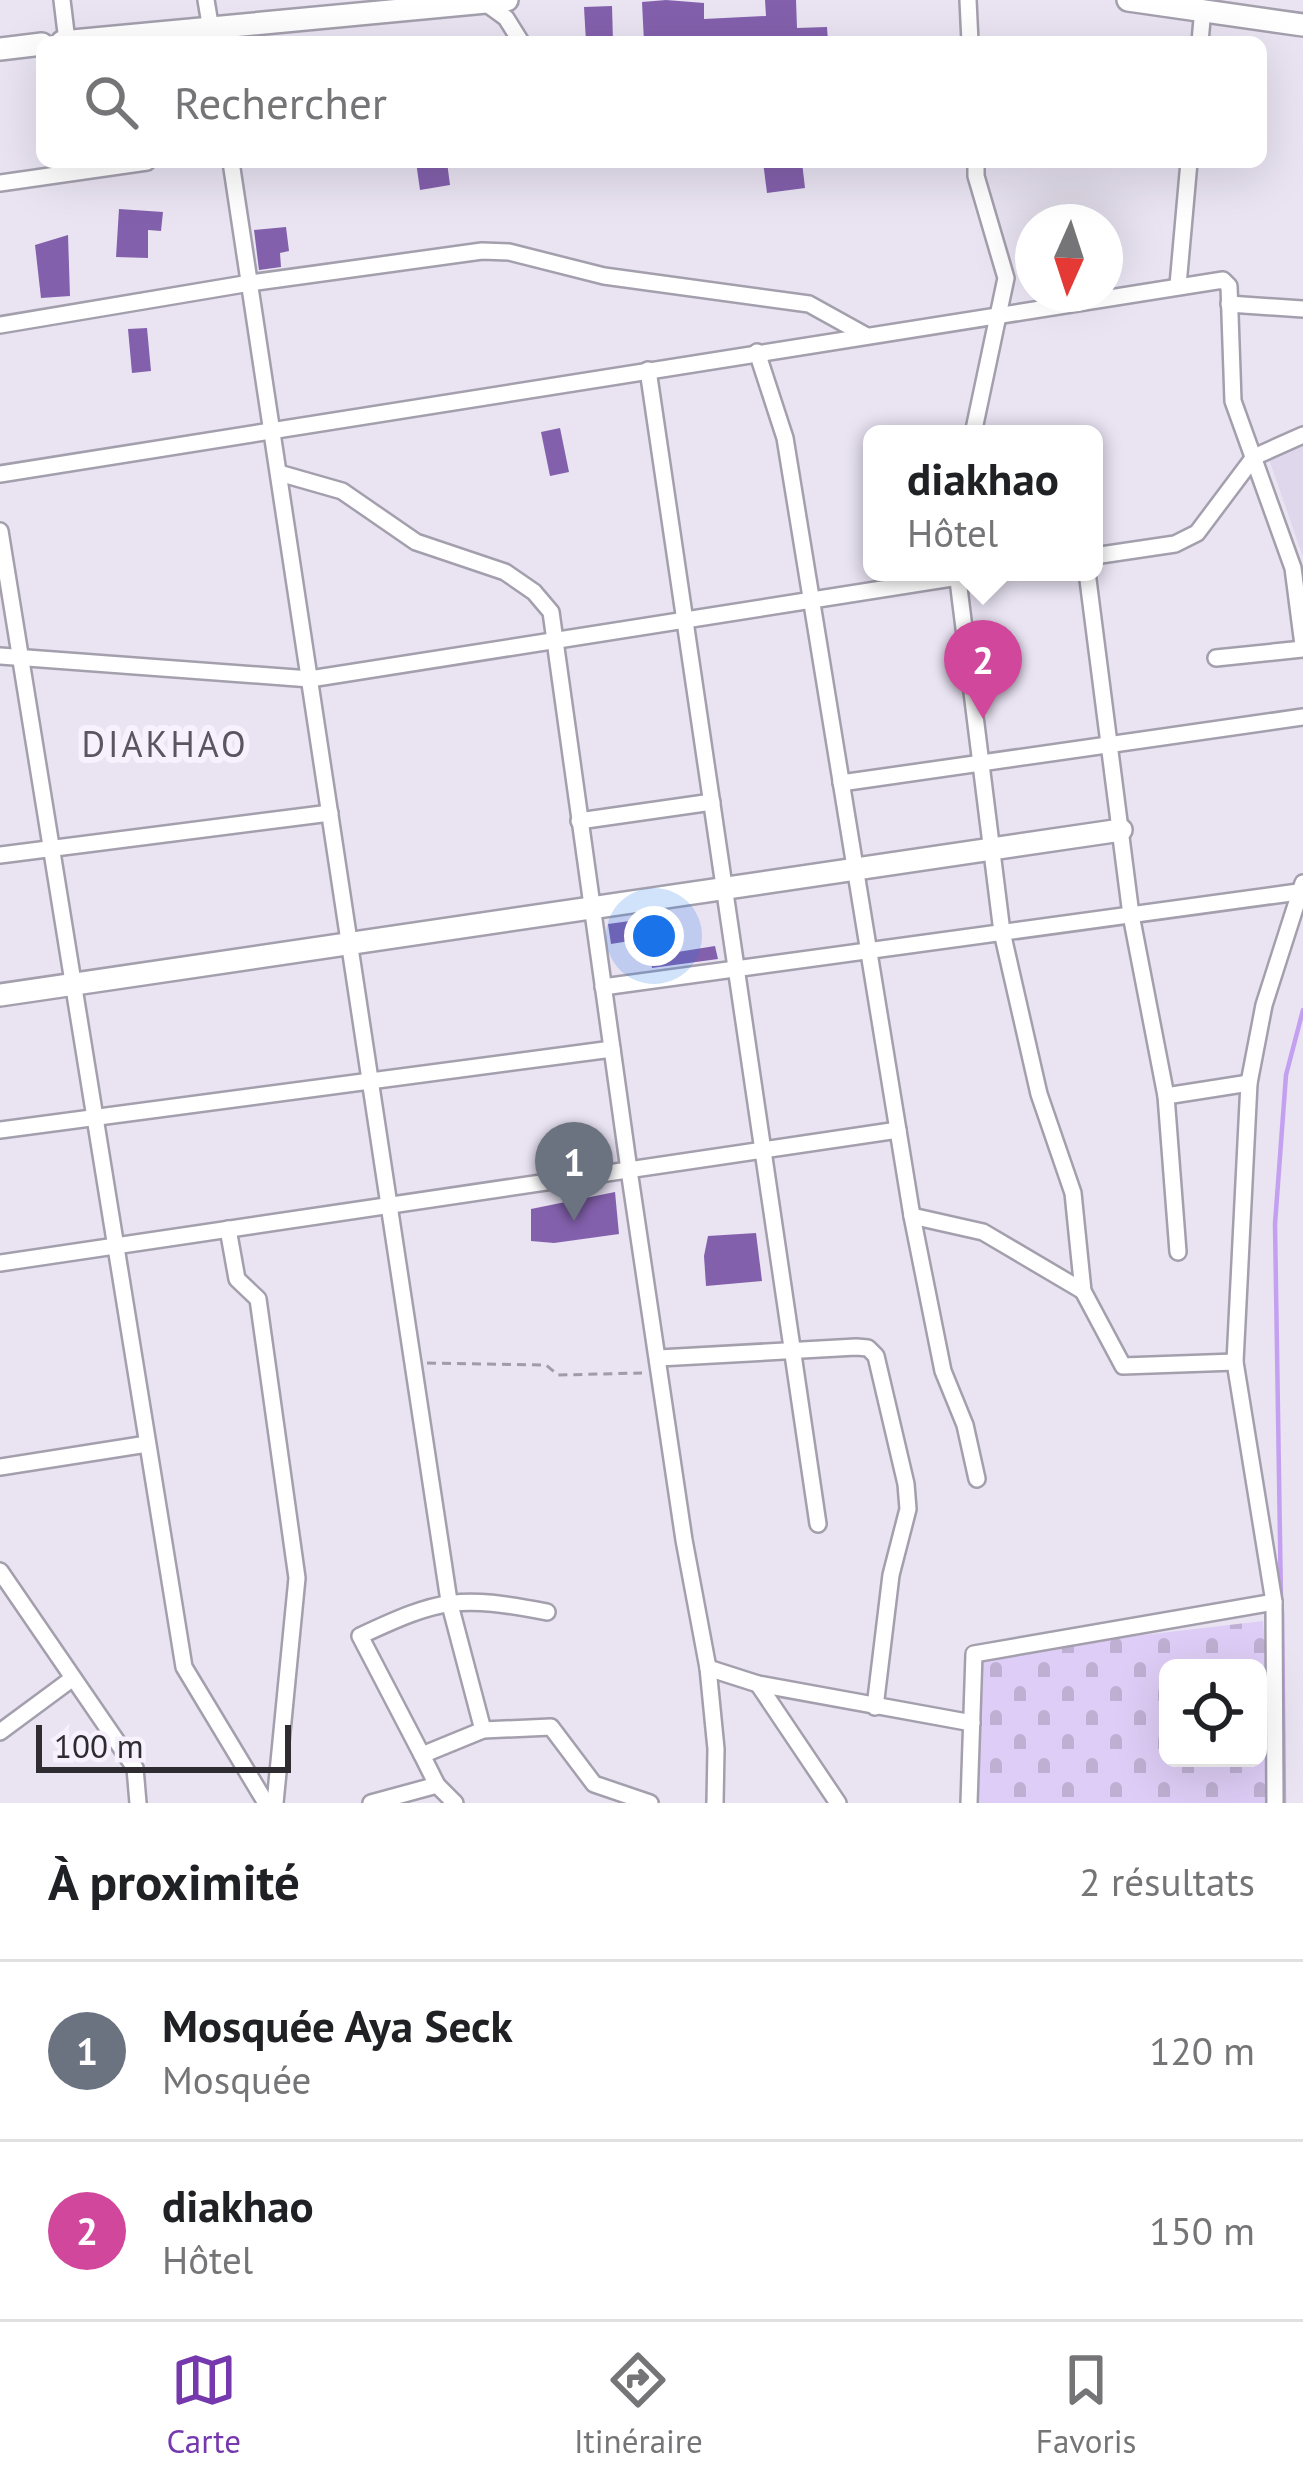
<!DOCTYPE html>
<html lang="fr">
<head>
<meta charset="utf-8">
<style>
  :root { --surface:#fff; --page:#f6f6f6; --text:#202124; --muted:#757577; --line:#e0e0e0; --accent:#7538ad }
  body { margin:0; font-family:"PT Sans",sans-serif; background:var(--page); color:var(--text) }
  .controls { position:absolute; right:36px; bottom:36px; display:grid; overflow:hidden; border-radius:18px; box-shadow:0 12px 48px #0002 }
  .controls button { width:108px; height:108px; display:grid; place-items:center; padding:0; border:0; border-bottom:3px solid var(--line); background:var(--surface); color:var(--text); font:60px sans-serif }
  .compass { position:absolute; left:1015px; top:204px; width:108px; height:108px; border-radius:50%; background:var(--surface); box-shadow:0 12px 48px #0002; rotate:183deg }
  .scale { position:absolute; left:36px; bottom:30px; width:255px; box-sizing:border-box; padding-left:12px; border:6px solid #2e2c31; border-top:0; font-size:33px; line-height:42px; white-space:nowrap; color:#2e2c31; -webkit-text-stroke:9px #f6f1fd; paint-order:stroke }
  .you { position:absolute; left:654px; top:936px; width:42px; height:42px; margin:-30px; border:9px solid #fff; border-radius:50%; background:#1a73e8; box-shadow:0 0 0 18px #1a73e833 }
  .badge { display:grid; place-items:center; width:78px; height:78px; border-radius:50%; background:var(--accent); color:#fff; font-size:39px; font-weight:700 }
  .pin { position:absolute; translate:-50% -99px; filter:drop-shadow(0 3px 6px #0008) }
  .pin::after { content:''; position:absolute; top:63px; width:42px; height:36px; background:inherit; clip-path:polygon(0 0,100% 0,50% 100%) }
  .popup { position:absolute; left:863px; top:425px; width:240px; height:156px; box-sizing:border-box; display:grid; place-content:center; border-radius:18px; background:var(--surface); filter:drop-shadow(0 3px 9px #0005); font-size:39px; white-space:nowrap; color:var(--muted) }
  .popup b { font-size:45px; color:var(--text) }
  .popup::after { content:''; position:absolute; left:50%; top:100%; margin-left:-24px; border:24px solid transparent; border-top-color:var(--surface) }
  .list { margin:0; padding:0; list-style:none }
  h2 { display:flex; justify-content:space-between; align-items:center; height:156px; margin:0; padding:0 48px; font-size:51px }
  h2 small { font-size:39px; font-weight:400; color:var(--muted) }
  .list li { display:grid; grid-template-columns:78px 1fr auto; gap:36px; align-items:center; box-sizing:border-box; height:180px; padding:0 48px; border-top:3px solid var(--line) }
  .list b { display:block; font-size:45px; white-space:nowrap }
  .list p { margin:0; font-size:39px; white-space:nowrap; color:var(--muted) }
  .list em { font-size:39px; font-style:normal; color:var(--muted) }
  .icon { flex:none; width:66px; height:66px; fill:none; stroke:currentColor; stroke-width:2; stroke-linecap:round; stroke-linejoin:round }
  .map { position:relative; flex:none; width:1303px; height:1803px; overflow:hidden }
  .search { position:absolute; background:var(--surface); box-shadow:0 12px 48px #0002; left:36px; right:36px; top:36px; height:132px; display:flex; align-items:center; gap:30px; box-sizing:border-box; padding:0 42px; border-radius:18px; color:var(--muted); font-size:45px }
  .sheet { height:516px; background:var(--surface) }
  nav { display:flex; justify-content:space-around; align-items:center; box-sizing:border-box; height:168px; border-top:3px solid var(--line); background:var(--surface); font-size:33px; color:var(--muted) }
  nav a { display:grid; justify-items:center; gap:6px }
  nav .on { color:var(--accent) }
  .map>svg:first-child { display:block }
</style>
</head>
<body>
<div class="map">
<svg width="1303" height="1803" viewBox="0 0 1303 1803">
  <defs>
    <pattern id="cemetery-stones" width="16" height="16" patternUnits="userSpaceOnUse" patternTransform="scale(3)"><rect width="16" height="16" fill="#decdf6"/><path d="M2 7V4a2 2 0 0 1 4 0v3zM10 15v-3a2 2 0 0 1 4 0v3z" fill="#bfb0d3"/></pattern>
  </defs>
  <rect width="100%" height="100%" fill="#e9e3f2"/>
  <!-- built -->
  <polygon fill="#dfd7ec" points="1303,442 1303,557 1269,459 1273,453"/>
  <!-- cemetery -->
  <path fill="url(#cemetery-stones)" fill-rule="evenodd" d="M1263 1621C1268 1680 1277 1745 1265 1803H975L980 1662 990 1653ZM1168 1668H1258V1758H1168Z"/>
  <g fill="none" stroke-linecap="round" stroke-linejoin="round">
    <!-- stream -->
    <g stroke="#c4a0f1" stroke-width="4.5">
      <polyline points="1281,1601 1275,1224 1286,1075 1303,1010"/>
      <polyline points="1282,1613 1284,1803"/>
    </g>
  </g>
  <!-- building -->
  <g fill="#8360ac">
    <polygon points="666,0 704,3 704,19 766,16 765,0 796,0 797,28 827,27 828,42 644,42 642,2"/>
    <polygon points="612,6 613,42 586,42 584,7"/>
    <polygon points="416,162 447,162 450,185 420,190"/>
    <polygon points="763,162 802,162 805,188 767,193"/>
    <polygon points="119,209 163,212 161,231 148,230 148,258 116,257"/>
    <polygon points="286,227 289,251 280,253 281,267 259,270 254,230"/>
    <polygon points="68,235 70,296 41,298 35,245"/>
    <polygon points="147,328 151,371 132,373 128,329"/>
    <polygon points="560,428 569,472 550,476 541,432"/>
    <polygon points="659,917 665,954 715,946 718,959 652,968 648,938 611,944 608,924"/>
    <polygon points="615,1192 619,1234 554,1243 531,1241 531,1209"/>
    <polygon points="756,1233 762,1281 706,1286 704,1256 708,1236"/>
  </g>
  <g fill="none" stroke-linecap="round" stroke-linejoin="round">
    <defs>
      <g id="street">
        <polyline points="62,0 67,41"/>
        <polyline points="206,0 213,42"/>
        <polyline points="968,0 970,42"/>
        <polyline points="484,2 506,18 521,42"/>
        <polyline points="1200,42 1203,8"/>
        <polyline points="231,162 449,1601 483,1730"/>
        <polyline points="0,183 147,162"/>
        <polyline points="1178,285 1189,162"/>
        <polyline points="1229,304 1303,309"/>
        <polyline points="0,325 250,283 482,251 509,252 604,276 809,304 865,335"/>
        <polyline points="757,352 785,438 912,1216 943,1371 965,1425 977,1479"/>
        <polyline points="648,370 818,1524"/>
        <polyline points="973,434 1006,278 976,176 976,162"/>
        <polyline points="279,473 342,491 416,542 505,572 534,592 551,612 629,1170 684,1540 708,1668 716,1749 715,1803"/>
        <polyline points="0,474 1223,280 1229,286 1233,401 1293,568 1303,645"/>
        <polyline points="0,531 184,1667 266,1803"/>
        <polyline points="1094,556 1175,544 1197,533 1254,457 1303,435"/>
        <polyline points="957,572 1002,932 1039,1094 1073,1193 1083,1291 1123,1366 1235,1362"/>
        <polyline points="1087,572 1131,915 1166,1096 1178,1252"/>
        <polyline points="0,656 310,679 990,572"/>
        <polyline points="1216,658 1303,649"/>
        <polyline points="841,783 1303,717"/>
        <polyline points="579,821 712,802"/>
        <polyline points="0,855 330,813"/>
        <polyline points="603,987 1298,892"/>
        <polyline points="1166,1096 1249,1083"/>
        <polyline points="0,1130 612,1049"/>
        <polyline points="912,1216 983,1232 1083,1291"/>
        <polyline points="228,1229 237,1279 258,1299 297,1578 275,1803"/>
        <polyline points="0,1263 898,1130"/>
        <polyline points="659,1358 856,1347 868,1348 876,1356 906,1484 908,1509 891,1575 875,1707"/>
        <polyline points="0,1467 147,1444"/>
        <polyline points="0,1571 135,1768 138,1803"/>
        <polyline points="708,1668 758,1684 972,1723"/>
        <polyline points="758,1684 838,1803"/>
        <polyline points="0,1732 73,1678"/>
        <path d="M422 1755 360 1636C441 1598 459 1595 547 1612"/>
        <polyline points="437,1785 455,1803"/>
        <polyline points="371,1803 437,1785 422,1755 483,1730 551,1727 594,1784 650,1803"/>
        <polyline points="969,1803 974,1654 1274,1602"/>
        <polyline points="1275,1803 1274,1602 1235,1362 1249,1083 1264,1005 1303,883"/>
      </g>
      <g id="secondary">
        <polyline points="1128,0 1303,25"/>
        <polyline points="62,42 507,0"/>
        <polyline points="0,49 42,44"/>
        <polyline points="0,995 1121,830"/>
      </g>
    </defs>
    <!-- street casing -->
    <use href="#street" stroke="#a49fad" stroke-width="20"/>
    <!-- secondary casing -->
    <use href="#secondary" stroke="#a49fad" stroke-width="26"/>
    <!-- path -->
    <polyline stroke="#a09ba6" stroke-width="3" stroke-dasharray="9 6" stroke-linecap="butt" points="427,1363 546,1365 558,1375 642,1373"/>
    <!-- street -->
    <use href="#street" stroke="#fff" stroke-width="15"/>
    <!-- secondary -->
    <use href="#secondary" stroke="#fff" stroke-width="21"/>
  </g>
  <g text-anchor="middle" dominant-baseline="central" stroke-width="12" stroke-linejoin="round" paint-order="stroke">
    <!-- neighbourhood labels -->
    <g font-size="36" letter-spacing="3" fill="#5a5561" stroke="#f6f1fd">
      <text x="165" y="743">DIAKHAO</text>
    </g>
  </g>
</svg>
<div class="controls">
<button><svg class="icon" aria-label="locate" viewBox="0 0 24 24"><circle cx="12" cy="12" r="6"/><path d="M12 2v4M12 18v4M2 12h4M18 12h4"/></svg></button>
</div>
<svg class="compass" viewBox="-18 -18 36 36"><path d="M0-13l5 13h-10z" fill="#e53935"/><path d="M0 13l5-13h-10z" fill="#757577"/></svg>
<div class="scale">100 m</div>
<div class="you"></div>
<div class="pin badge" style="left:574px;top:1221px;background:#6b7280">1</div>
<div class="pin badge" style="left:983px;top:719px;background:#d1479c">2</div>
<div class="popup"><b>diakhao</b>Hôtel</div>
<div class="search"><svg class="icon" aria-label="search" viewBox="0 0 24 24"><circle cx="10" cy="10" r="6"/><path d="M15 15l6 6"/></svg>Rechercher</div>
</div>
<section class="sheet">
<h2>À proximité<small>2 résultats</small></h2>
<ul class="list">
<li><span class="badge" style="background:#6b7280">1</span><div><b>Mosquée Aya Seck</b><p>Mosquée</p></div><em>120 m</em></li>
<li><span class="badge" style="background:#d1479c">2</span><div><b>diakhao</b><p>Hôtel</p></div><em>150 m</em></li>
</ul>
</section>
<nav>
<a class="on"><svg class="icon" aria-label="map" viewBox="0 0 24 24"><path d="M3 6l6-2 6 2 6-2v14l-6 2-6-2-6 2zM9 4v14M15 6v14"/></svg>Carte</a>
<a><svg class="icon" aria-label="directions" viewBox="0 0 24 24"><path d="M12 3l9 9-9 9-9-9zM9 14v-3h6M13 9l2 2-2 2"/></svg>Itinéraire</a>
<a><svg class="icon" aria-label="saved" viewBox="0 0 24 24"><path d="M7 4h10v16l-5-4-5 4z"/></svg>Favoris</a>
</nav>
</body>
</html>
